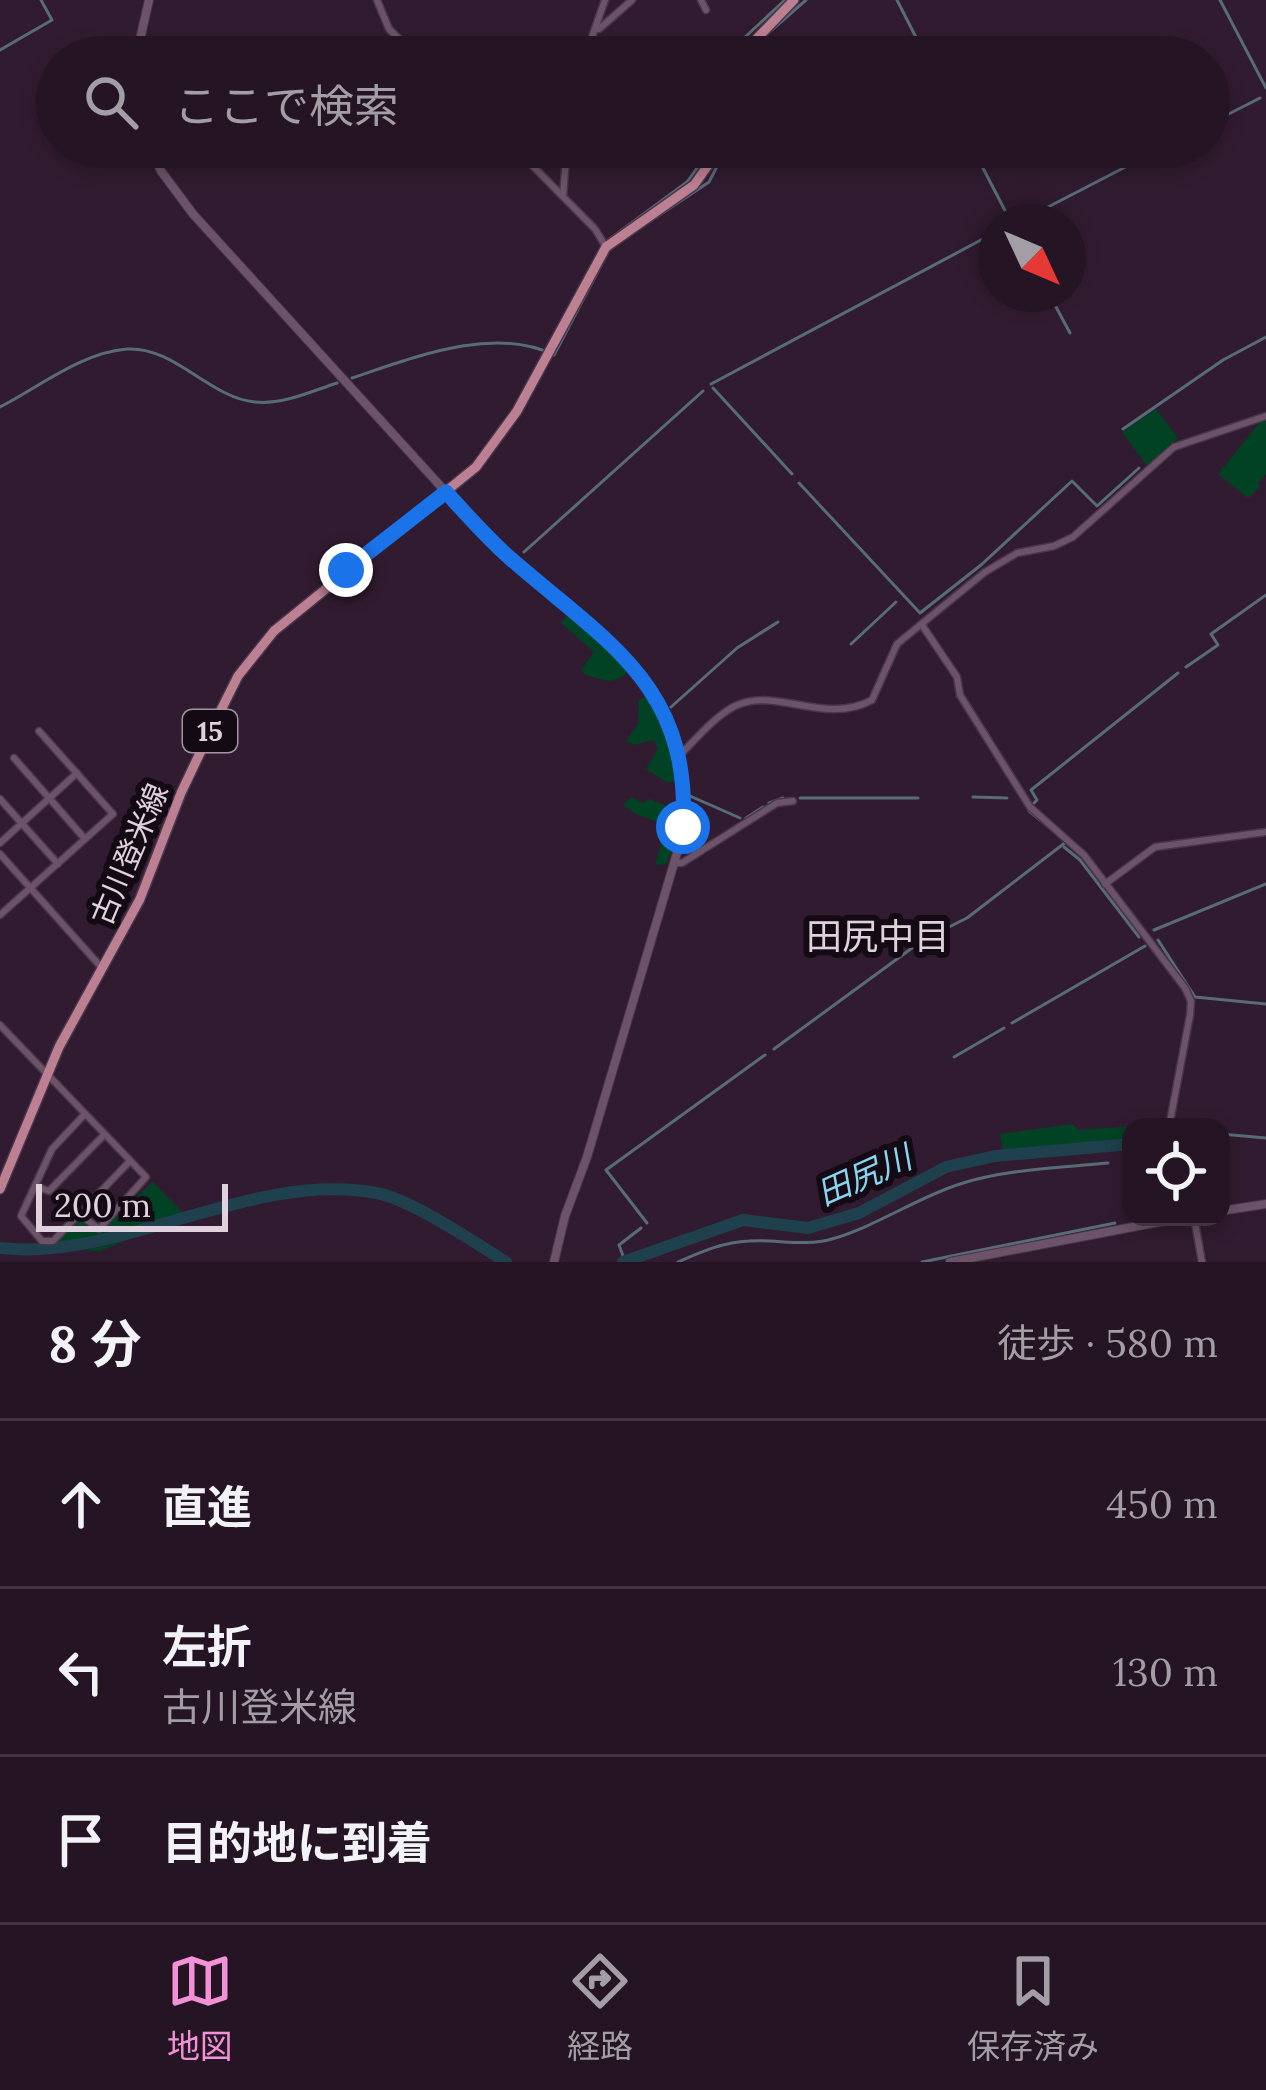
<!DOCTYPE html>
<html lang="ja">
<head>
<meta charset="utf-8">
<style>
  :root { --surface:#251424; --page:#2d1d2c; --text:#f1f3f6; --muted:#a39ea6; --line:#423341; --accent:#f391d6 }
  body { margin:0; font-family:Lora,"Noto Sans JP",serif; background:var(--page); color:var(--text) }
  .controls { position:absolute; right:36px; bottom:36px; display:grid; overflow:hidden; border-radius:24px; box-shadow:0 6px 18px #0003 }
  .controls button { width:108px; height:108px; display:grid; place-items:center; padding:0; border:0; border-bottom:3px solid var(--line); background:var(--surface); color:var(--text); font:60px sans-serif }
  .compass { position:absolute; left:978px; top:204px; width:108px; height:108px; border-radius:50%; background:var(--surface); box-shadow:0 6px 18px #0003; rotate:134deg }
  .scale { position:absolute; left:36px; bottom:30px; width:192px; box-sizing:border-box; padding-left:12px; border:6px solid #e0d1de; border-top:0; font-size:33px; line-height:42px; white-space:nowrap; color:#e0d1de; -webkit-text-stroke:9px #140a13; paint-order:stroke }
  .stop { position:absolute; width:36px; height:36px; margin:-27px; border:9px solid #1a73e8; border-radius:50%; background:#fff }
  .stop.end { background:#1a73e8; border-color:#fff; box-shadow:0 3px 12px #0008 }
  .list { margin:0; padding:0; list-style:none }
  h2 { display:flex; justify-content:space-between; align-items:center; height:156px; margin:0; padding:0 48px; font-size:51px }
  h2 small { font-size:39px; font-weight:400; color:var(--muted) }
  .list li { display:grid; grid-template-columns:78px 1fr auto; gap:36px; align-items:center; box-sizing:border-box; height:168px; padding:0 48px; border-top:3px solid var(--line) }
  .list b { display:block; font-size:45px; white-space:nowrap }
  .list p { margin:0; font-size:39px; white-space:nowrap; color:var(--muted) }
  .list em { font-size:39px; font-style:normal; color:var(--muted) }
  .icon { flex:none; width:66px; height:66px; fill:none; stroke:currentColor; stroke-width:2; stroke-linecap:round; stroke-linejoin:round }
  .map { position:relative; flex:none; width:1266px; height:1262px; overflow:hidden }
  .search { position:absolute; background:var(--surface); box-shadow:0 6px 18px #0003; left:36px; right:36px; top:36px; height:132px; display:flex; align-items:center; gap:30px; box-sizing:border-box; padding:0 42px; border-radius:66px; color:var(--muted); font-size:45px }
  .sheet { height:660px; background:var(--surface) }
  nav { display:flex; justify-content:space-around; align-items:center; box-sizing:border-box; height:168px; border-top:3px solid var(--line); background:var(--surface); font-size:33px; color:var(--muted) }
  nav a { display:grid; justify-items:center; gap:6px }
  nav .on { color:var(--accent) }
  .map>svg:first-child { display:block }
</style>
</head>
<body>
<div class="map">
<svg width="1266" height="1262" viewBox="0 0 1266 1262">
  <rect width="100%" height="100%" fill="#311b30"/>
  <!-- green -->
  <g fill="#004223">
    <polygon points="1156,409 1178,438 1147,466 1122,432"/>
    <polygon points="1266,421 1266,474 1258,483 1260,487 1248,498 1218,474 1260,422"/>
    <path d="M568 615 631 669C613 687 607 680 585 675L582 669 594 652 561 623Z"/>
    <polygon points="648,696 664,722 680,782 666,782 646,769 658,749 653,740 635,745 626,741 638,724 639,700"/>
    <path d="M632 797 643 803 650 799 678 811 677 838 666 864 655 865 664 834 662 826C648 815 635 818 623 804Z"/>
    <polygon points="1073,1124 1079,1130 1165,1124 1131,1127 1131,1138 1003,1151 1000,1134"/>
    <polygon points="153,1182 186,1216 100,1251 49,1248 78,1218 97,1233"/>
  </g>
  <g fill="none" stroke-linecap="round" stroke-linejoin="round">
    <!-- stream -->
    <g stroke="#586c78" stroke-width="3">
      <polyline points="897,0 926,57"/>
      <polyline points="1220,0 1266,88"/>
      <polyline points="767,34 806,0"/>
      <polyline points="0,50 52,20 41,0"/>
      <polyline points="731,57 743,39 785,0"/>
      <polyline points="1209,124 1260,98"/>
      <polyline points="972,147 1011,222"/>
      <polyline points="649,222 709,182 727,147"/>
      <polyline points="1019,222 1164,147"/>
      <polyline points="607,241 687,182 712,147"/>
      <polyline points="1049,294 1070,333"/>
      <path d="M352 378C413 358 493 325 554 355L606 256"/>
      <polyline points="711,384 996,232"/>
      <polyline points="713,388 792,474"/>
      <path d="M0 407C39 387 83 352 127 349 174 346 210 398 255 402 283 405 312 391 337 383"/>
      <polyline points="1123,429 1223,360 1266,337"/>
      <polyline points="799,483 920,613 981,565 1072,481 1097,506 1139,468"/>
      <polyline points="524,552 703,391"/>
      <polyline points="851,644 896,602"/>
      <polyline points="1186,667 1218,645 1211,634 1266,595"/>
      <polyline points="671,707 737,648 778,622"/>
      <polyline points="690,796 740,818"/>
      <polyline points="973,797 1007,798"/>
      <polyline points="800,798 918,798"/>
      <polyline points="769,803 783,798"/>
      <polyline points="1034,803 1037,800 1031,790 1178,673"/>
      <polyline points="1029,811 1050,828"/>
      <polyline points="746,818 763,807"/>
      <polyline points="1064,847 1080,860 1139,937"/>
      <polyline points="1154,930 1266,884"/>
      <polyline points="1158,940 1195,997 1266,1004"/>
      <polyline points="1012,1023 1145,946"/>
      <polyline points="774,1049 923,940 967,918 1066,842"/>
      <polyline points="954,1057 1004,1028"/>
      <polyline points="1179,1121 1197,1127"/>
      <polyline points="1221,1134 1266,1138"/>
      <polyline points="647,1223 606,1170 765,1055"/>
      <polyline points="625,1261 619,1245 641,1228"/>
      <path d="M678 1262C701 1252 723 1242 749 1241 777 1239 804 1247 832 1239 877 1226 916 1198 960 1184 1007 1169 1059 1168 1108 1163"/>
      <polyline points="922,1262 1115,1223"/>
    </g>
    <!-- river -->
    <g stroke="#1e414d" stroke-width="12">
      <path d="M0 1248C121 1262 250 1170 376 1193 411 1199 474 1242 506 1262"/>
      <polyline points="623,1262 743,1220 808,1228 859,1213 946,1167 995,1156 1131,1144"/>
    </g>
    <defs>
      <g id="minor">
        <polyline points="377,0 389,29 418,57"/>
        <polyline points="701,0 706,10"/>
        <polyline points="599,29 632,0"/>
        <polyline points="585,57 605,0"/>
        <polyline points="514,147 595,229 606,247"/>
        <polyline points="563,196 567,147"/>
        <polyline points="922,625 957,677 960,695 1030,807 1084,855 1185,988 1191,1001 1190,1015 1169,1127"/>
        <path d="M679 756C695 740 715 716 735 706 776 686 824 726 872 700L897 644 985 572 1017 553 1054 546 1073 537 1174 447 1266 416"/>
        <polyline points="14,758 85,839"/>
        <polyline points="0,799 58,864"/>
        <polyline points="0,843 77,773"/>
        <polyline points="0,854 102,968"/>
        <polyline points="674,863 682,863 777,803 793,801"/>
        <polyline points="1105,884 1155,847 1266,832"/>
        <polyline points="0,915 113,814 39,731"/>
        <polyline points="0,1025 146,1177 99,1229 79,1214"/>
        <polyline points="84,1115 52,1149 21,1216 42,1241 53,1241 130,1161"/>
        <polyline points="35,1186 49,1191 104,1135"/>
        <polyline points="1194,1217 1202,1262"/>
      </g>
      <g id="tertiary">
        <polyline points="136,57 149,0"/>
        <polyline points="150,147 161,171 193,214 485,535 611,644 643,678 675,739 685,793 680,843 587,1157 565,1216 554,1262"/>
        <polyline points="1221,1211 1266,1204"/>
        <polyline points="950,1262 1185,1217"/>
      </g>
      <g id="primary">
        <polyline points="739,57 794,0"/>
        <polyline points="0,1189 59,1047 140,899 181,793 210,732 238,676 274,631 476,467 517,411 606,247 694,185 721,147"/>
      </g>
    </defs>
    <!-- minor casing -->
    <use href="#minor" stroke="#493648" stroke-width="9"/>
    <!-- tertiary casing -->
    <use href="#tertiary" stroke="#493648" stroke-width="10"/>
    <!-- primary casing -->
    <use href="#primary" stroke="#493648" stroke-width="12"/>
    <!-- minor -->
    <use href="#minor" stroke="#6c536a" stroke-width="6"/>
    <!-- tertiary -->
    <use href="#tertiary" stroke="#6c536a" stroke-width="8"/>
    <!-- primary -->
    <use href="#primary" stroke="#bd8092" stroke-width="9"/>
  </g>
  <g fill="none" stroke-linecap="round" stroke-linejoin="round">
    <!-- route -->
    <path stroke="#1a73e8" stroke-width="15" d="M346 570 446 492C467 515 487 538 511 559 606 642 691 685 683 827"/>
  </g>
  <g text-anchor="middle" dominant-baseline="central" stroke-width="12" stroke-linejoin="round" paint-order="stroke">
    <!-- shield labels -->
    <rect fill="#140a13" stroke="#a395a1" stroke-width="3" x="183" y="710" width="54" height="42" rx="9"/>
    <g font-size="27" font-weight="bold" fill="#e0d1de">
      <text x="210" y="731">15</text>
    </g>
    <!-- street labels -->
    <g font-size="30" fill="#e0d1de" stroke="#140a13">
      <text transform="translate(129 854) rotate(-67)">古川登米線</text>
    </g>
    <!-- water labels -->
    <g font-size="33" font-style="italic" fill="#87d5f2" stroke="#140a13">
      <text transform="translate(864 1175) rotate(-24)">田尻川</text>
    </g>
    <!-- quarter labels -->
    <g font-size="36" fill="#e0d1de" stroke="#140a13">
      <text x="878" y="936">田尻中目</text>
    </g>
  </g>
</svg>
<div class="controls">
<button><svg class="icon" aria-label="locate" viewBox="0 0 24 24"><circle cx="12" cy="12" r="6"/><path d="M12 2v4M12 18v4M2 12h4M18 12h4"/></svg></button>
</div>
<svg class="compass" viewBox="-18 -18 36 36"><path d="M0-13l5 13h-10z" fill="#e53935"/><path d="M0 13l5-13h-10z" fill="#a39ea6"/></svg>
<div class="scale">200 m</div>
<div class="stop" style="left:683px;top:827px"></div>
<div class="stop end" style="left:346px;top:570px"></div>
<div class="search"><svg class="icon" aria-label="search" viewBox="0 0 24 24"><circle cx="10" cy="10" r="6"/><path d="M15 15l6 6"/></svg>ここで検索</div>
</div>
<section class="sheet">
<h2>8 分<small>徒歩 · 580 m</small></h2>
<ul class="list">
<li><svg class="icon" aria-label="ahead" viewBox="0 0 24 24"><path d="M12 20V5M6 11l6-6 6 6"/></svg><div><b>直進</b></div><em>450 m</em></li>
<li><svg class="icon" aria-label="left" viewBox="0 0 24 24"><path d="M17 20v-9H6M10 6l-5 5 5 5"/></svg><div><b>左折</b><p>古川登米線</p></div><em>130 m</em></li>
<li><svg class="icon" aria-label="arrive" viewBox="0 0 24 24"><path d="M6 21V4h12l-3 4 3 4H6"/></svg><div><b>目的地に到着</b></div></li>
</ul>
</section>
<nav>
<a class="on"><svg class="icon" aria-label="map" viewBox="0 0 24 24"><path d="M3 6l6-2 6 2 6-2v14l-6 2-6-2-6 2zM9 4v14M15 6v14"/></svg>地図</a>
<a><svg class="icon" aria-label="directions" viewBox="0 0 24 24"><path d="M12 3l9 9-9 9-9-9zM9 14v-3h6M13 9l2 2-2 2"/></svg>経路</a>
<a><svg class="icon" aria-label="saved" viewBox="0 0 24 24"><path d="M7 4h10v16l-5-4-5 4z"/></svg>保存済み</a>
</nav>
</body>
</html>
